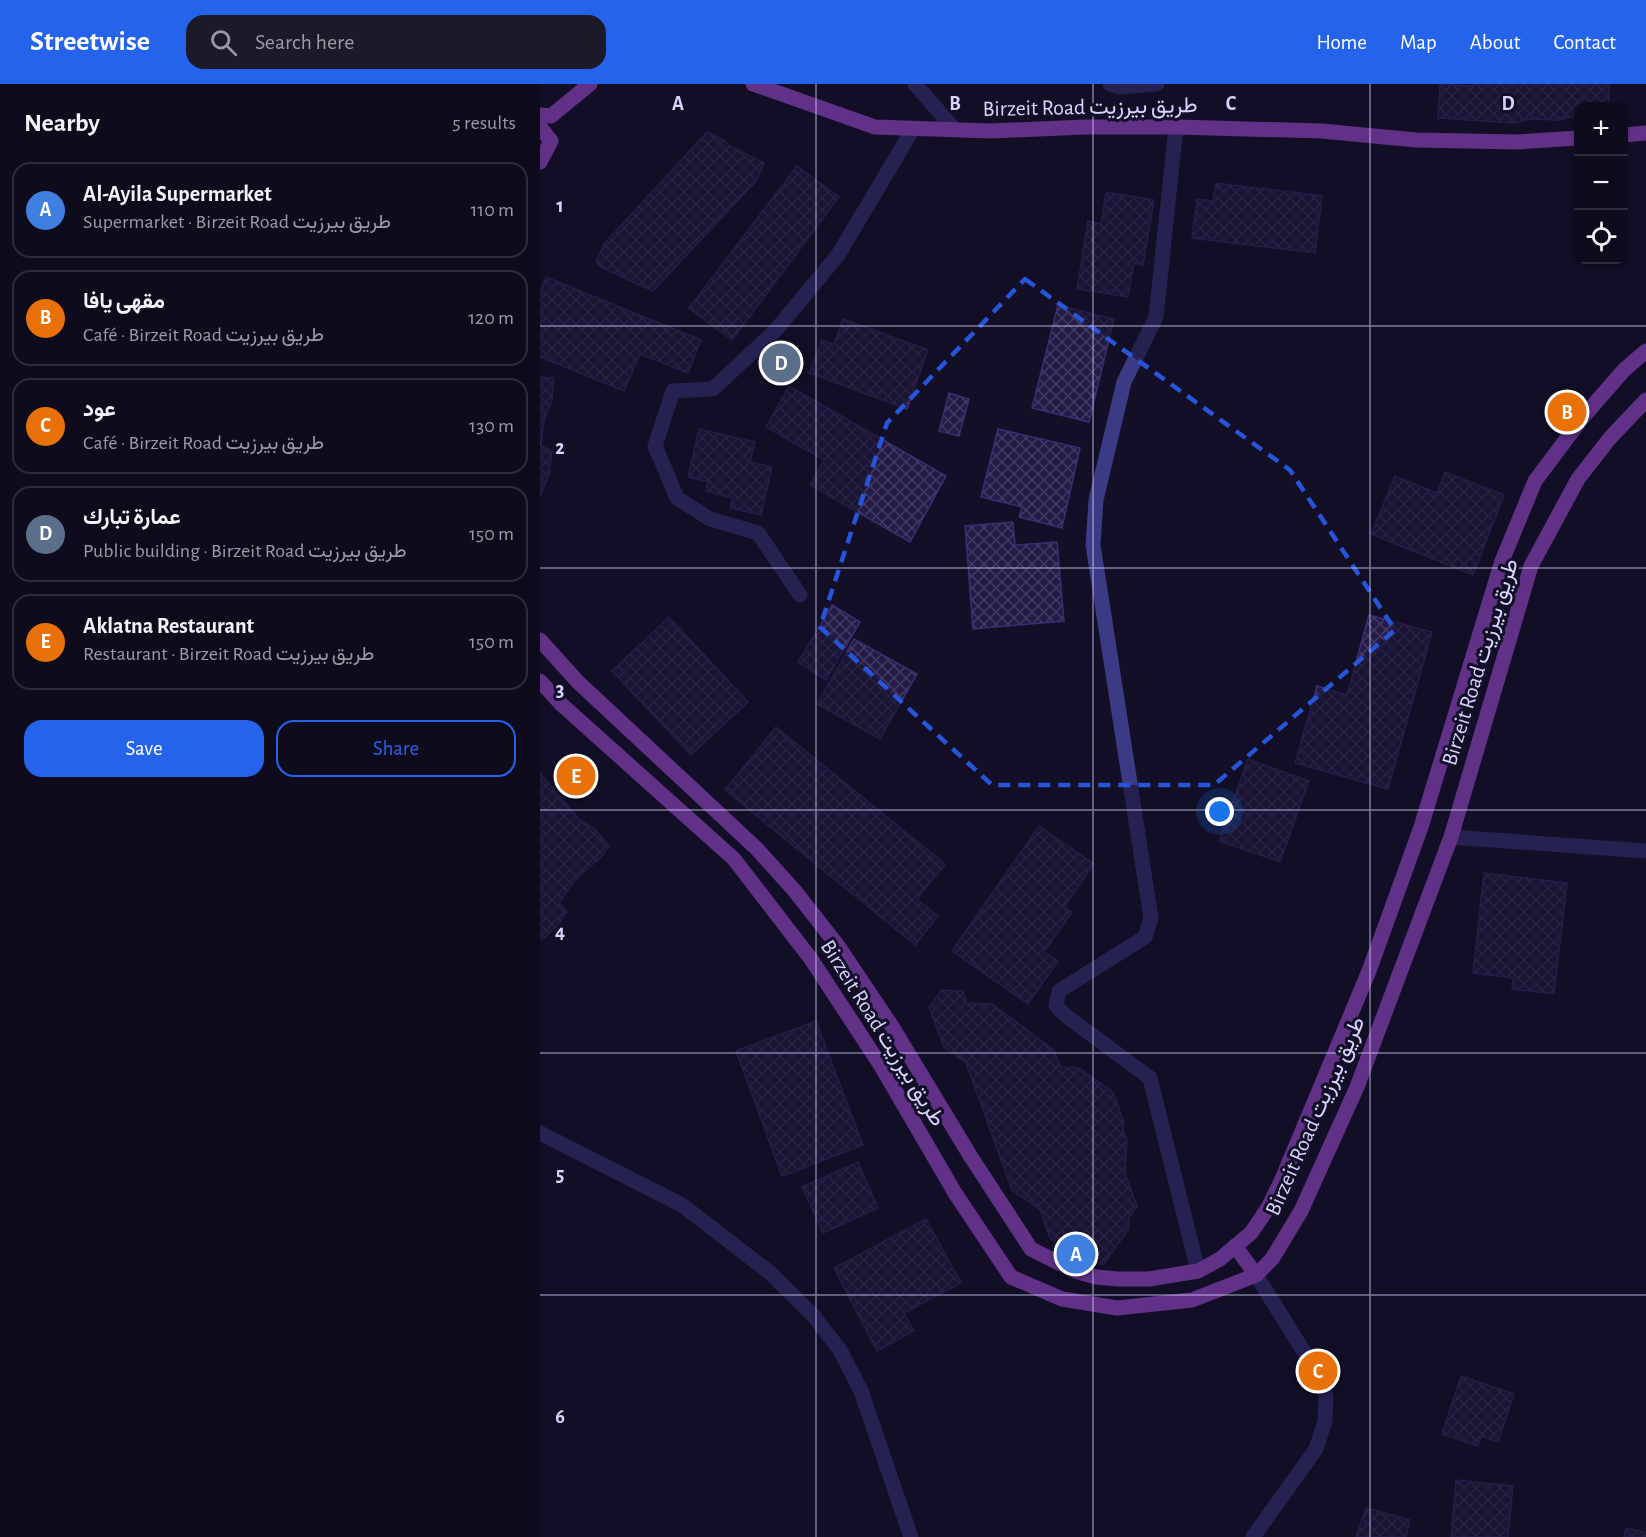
<!DOCTYPE html>
<html lang="en">
<head>
<meta charset="utf-8">
<style>
  :root { --surface:#0e0b1c; --page:#1c1929; --text:#f1f3f6; --muted:#9b9ba3; --line:#2e2b3b; --accent:#2563eb }
  body { margin:0; font-family:"Alegreya Sans",Vazirmatn,sans-serif; background:var(--page); color:var(--text) }
  .controls { position:absolute; right:18px; top:18px; display:grid; overflow:hidden; border-radius:12px; box-shadow:0 2px 4px #0004 }
  .controls button { width:54px; height:54px; display:grid; place-items:center; padding:0; border:0; border-bottom:2px solid var(--line); background:var(--surface); color:var(--text); font:30px sans-serif }
  .you { position:absolute; left:680px; top:728px; width:21px; height:21px; margin:-15px; border:4px solid #fff; border-radius:50%; background:#1a73e8; box-shadow:0 0 0 9px #1a73e833 }
  .badge { display:grid; place-items:center; width:39px; height:39px; border-radius:50%; background:var(--accent); color:#fff; font-size:20px; font-weight:700 }
  .pin { position:absolute; translate:-50% -50%; border:3px solid #fff; box-shadow:0 2px 6px #0006 }
  .list { margin:0; padding:0; list-style:none }
  h2 { display:flex; justify-content:space-between; align-items:center; height:78px; margin:0; padding:0 24px; font-size:26px }
  h2 small { font-size:20px; font-weight:400; color:var(--muted) }
  .list li { display:grid; grid-template-columns:39px 1fr auto; gap:18px; align-items:center; box-sizing:border-box; height:96px; margin:0 12px 12px; padding:0 12px; border:2px solid var(--line); border-radius:18px }
  .list b { display:block; font-size:22px; white-space:nowrap }
  .list p { margin:0; font-size:20px; white-space:nowrap; color:var(--muted) }
  .list em { font-size:20px; font-style:normal; color:var(--muted) }
  .actions { display:flex; gap:12px; padding:18px 24px }
  .actions a { flex:1; padding:14px 0; border:2px solid var(--accent); border-radius:18px; text-align:center; font-size:21px; color:var(--accent) }
  .actions .main { background:var(--accent); color:#fff }
  .icon { flex:none; width:33px; height:33px; fill:none; stroke:currentColor; stroke-width:2; stroke-linecap:round; stroke-linejoin:round }
  .map { position:relative; flex:none; width:1106px; height:1453px; overflow:hidden }
  header { display:flex; align-items:center; gap:36px; box-sizing:border-box; height:84px; padding:0 30px; background:var(--accent); color:#fff }
  header strong { font-size:28px }
  nav { display:flex; gap:33px; margin-inline-start:auto; font-size:21px }
  .search { width:420px; height:54px; background:var(--page); display:flex; align-items:center; gap:15px; box-sizing:border-box; padding:0 21px; border-radius:18px; color:var(--muted); font-size:22px }
  main { display:flex }
  aside { flex:1; background:var(--surface) }
  .map>svg:first-child { display:block }
</style>
</head>
<body>
<header>
<strong>Streetwise</strong>
<div class="search"><svg class="icon" aria-label="search" viewBox="0 0 24 24"><circle cx="10" cy="10" r="6"/><path d="M15 15l6 6"/></svg>Search here</div>
<nav><a>Home</a><a>Map</a><a>About</a><a>Contact</a></nav>
</header>
<main>
<aside>
<h2>Nearby<small>5 results</small></h2>
<ul class="list">
<li><span class="badge" style="background:#3f7fe0">A</span><div><b>Al-Ayila Supermarket</b><p>Supermarket · Birzeit Road طريق بيرزيت</p></div><em>110 m</em></li>
<li><span class="badge" style="background:#e8710a">B</span><div><b>مقهى يافا</b><p>Café · Birzeit Road طريق بيرزيت</p></div><em>120 m</em></li>
<li><span class="badge" style="background:#e8710a">C</span><div><b>عود</b><p>Café · Birzeit Road طريق بيرزيت</p></div><em>130 m</em></li>
<li><span class="badge" style="background:#5c6f8a">D</span><div><b>عمارة تبارك</b><p>Public building · Birzeit Road طريق بيرزيت</p></div><em>150 m</em></li>
<li><span class="badge" style="background:#e8710a">E</span><div><b>Aklatna Restaurant</b><p>Restaurant · Birzeit Road طريق بيرزيت</p></div><em>150 m</em></li>
</ul>
<div class="actions"><a class="main">Save</a><a>Share</a></div>
</aside>
<div class="map">
<svg width="1106" height="1453" viewBox="0 0 1106 1453">
  <defs>
    <pattern id="building-cross-hatch" width="8" height="8" patternUnits="userSpaceOnUse" patternTransform="scale(1.5)"><rect width="8" height="8" fill="#241b47"/><path d="M0 0l8 8M0 8l8-8" fill="none" stroke="#433b63"/></pattern>
  </defs>
  <rect width="100%" height="100%" fill="#130f26"/>
  <!-- building -->
  <g fill="url(#building-cross-hatch)" stroke="#3b2d73" stroke-width="1.5">
    <polygon points="900,0 929,2 936,0 1069,0 1069,22 1038,22 1038,31 1018,36 990,35 974,39 898,34"/>
    <polygon points="167,48 185,57 192,63 224,79 216,97 113,207 60,183 56,178 64,160"/>
    <polygon points="257,82 299,113 192,256 149,224"/>
    <polygon points="676,99 782,112 775,169 652,154 657,115 673,117"/>
    <polygon points="566,108 614,116 603,181 594,179 588,213 537,205 548,137 561,140"/>
    <polygon points="6,193 161,256 148,289 100,270 84,307 0,273 0,209"/>
    <polygon points="518,221 574,235 549,338 492,324"/>
    <polygon points="303,235 388,266 367,325 269,289 282,256 294,260"/>
    <polygon points="0,293 14,294 12,317 4,336 1,362 12,367 9,391 0,412"/>
    <polygon points="249,302 406,392 370,458 270,401 284,376 226,343"/>
    <polygon points="409,309 429,315 419,352 399,347"/>
    <polygon points="159,345 215,358 210,378 232,383 221,431 190,424 193,414 166,407 168,398 148,393"/>
    <polygon points="458,345 540,364 522,444 479,433 482,423 441,413"/>
    <polygon points="905,388 964,411 933,491 831,450 855,392 897,409"/>
    <polygon points="473,438 475,461 517,458 524,537 433,545 425,442"/>
    <polygon points="292,521 320,538 286,596 258,578"/>
    <polygon points="829,531 892,548 848,705 755,679 777,602 807,611"/>
    <polygon points="129,533 208,618 151,671 72,587"/>
    <polygon points="314,555 377,590 340,655 277,620"/>
    <polygon points="236,643 405,780 377,815 398,832 375,861 185,706"/>
    <polygon points="708,675 769,697 740,778 679,757"/>
    <polygon points="0,689 40,736 56,746 69,762 61,773 35,796 19,819 27,828 18,841 3,855 0,853"/>
    <polygon points="499,742 554,780 524,823 532,828 504,868 518,877 488,920 412,867"/>
    <polygon points="944,789 1027,799 1014,910 972,905 973,894 933,889"/>
    <polygon points="402,906 423,907 427,919 452,920 514,966 521,983 539,984 573,1008 584,1039 583,1046 587,1056 585,1089 597,1122 589,1134 588,1146 564,1180 545,1179 510,1154 500,1126 472,1106 426,979 404,963 389,923"/>
    <polygon points="276,937 323,1061 242,1092 196,967"/>
    <polygon points="318,1078 338,1124 283,1149 262,1103"/>
    <polygon points="386,1135 421,1199 364,1229 374,1247 337,1267 294,1184"/>
    <polygon points="921,1292 974,1310 958,1358 941,1352 938,1362 902,1350"/>
    <polygon points="916,1396 973,1402 968,1453 911,1453"/>
    <polygon points="826,1424 870,1436 866,1453 816,1453"/>
    <polygon points="1086,1444 1106,1448 1106,1453 1084,1453"/>
  </g>
  <g fill="none" stroke-linecap="round" stroke-linejoin="round">
    <!-- minor -->
    <g stroke="#3d3a85" stroke-width="15">
      <polyline points="375,0 415,46"/>
      <polyline points="570,0 580,3 617,0"/>
      <polyline points="636,43 616,233 584,298 556,416 553,461 611,834 605,853 519,907 516,922 525,931 610,994 658,1187"/>
      <polyline points="260,511 218,449 170,435 137,414 115,362 133,307 173,305 235,247 298,171 373,45"/>
      <polyline points="911,753 1106,767"/>
      <polyline points="0,1049 142,1121 229,1188 272,1230 300,1266 321,1307 371,1453"/>
      <polyline points="713,1453 776,1365 785,1337 786,1313 779,1292 716,1191"/>
    </g>
    <!-- major -->
    <g stroke="#c25bff" stroke-width="15">
      <polyline points="213,0 335,43 451,47 545,43 636,43 782,47 876,56 978,58 1038,54"/>
      <polyline points="0,31 11,32 50,0"/>
      <polyline points="0,43 11,57 0,78"/>
      <polyline points="1084,51 1106,49"/>
      <polyline points="0,556 38,598 217,765 254,806 298,862 351,941 431,1073 491,1165 535,1187 556,1193 578,1195 609,1195 658,1187 680,1175 711,1149 728,1124 743,1093 829,887 881,743 962,477 995,397 1043,333 1084,286 1106,267"/>
      <polyline points="0,597 21,620 194,775 271,875 341,982 415,1109 471,1193 522,1215 577,1224 652,1216 716,1191 732,1175 761,1127 817,1003 911,753 991,482 1038,395 1070,354 1106,316"/>
      <polyline points="695,1162 716,1191"/>
    </g>
  </g>
  <!-- marked area -->
  <path d="M0 0H1106V1453H0ZM485 195 750 386 855 546 674 701H452L280 543 347 339Z" fill="#130f26" fill-opacity=".55" fill-rule="evenodd"/>
  <path fill="none" stroke="#2655da" stroke-width="4.5" stroke-dasharray="12 8" stroke-linejoin="round" d="M485 195 750 386 855 546 674 701H452L280 543 347 339Z"/>
  <!-- grid -->
  <path fill="none" stroke="#d9d4ff" stroke-width="1.5" stroke-opacity="0.55" d="M276 0V1453M553 0V1453M830 0V1453M0 242H1106M0 484H1106M0 726H1106M0 969H1106M0 1211H1106"/>
  <g text-anchor="middle" dominant-baseline="central" stroke-width="6" stroke-linejoin="round" paint-order="stroke">
    <!-- street labels -->
    <g font-size="22" fill="#d9d4ff" stroke="#130f26">
      <text transform="translate(550 23) rotate(-1)">Birzeit Road طريق بيرزيت</text>
      <text transform="translate(940 578) rotate(-73)">Birzeit Road طريق بيرزيت</text>
      <text transform="translate(343 949) rotate(58)">Birzeit Road طريق بيرزيت</text>
      <text transform="translate(775 1032) rotate(-66)">Birzeit Road طريق بيرزيت</text>
    </g>
  </g>
  <g font-size="20" text-anchor="middle" font-weight="bold" fill="#d9d4ff" stroke="#130f26" stroke-width="6" stroke-linejoin="round" paint-order="stroke">
    <text x="138" y="26">A</text>
    <text x="415" y="26">B</text>
    <text x="691" y="26">C</text>
    <text x="968" y="26">D</text>
    <text x="20" y="128">1</text>
    <text x="20" y="370">2</text>
    <text x="20" y="612">3</text>
    <text x="20" y="854">4</text>
    <text x="20" y="1097">5</text>
    <text x="20" y="1339">6</text>
  </g>
</svg>
<div class="controls">
<button>+</button>
<button>−</button>
<button><svg class="icon" aria-label="locate" viewBox="0 0 24 24"><circle cx="12" cy="12" r="6"/><path d="M12 2v4M12 18v4M2 12h4M18 12h4"/></svg></button>
</div>
<div class="you"></div>
<div class="pin badge" style="left:536px;top:1170px;background:#3f7fe0">A</div>
<div class="pin badge" style="left:1027px;top:328px;background:#e8710a">B</div>
<div class="pin badge" style="left:778px;top:1287px;background:#e8710a">C</div>
<div class="pin badge" style="left:241px;top:279px;background:#5c6f8a">D</div>
<div class="pin badge" style="left:36px;top:692px;background:#e8710a">E</div>
</div>
</main>
</body>
</html>
